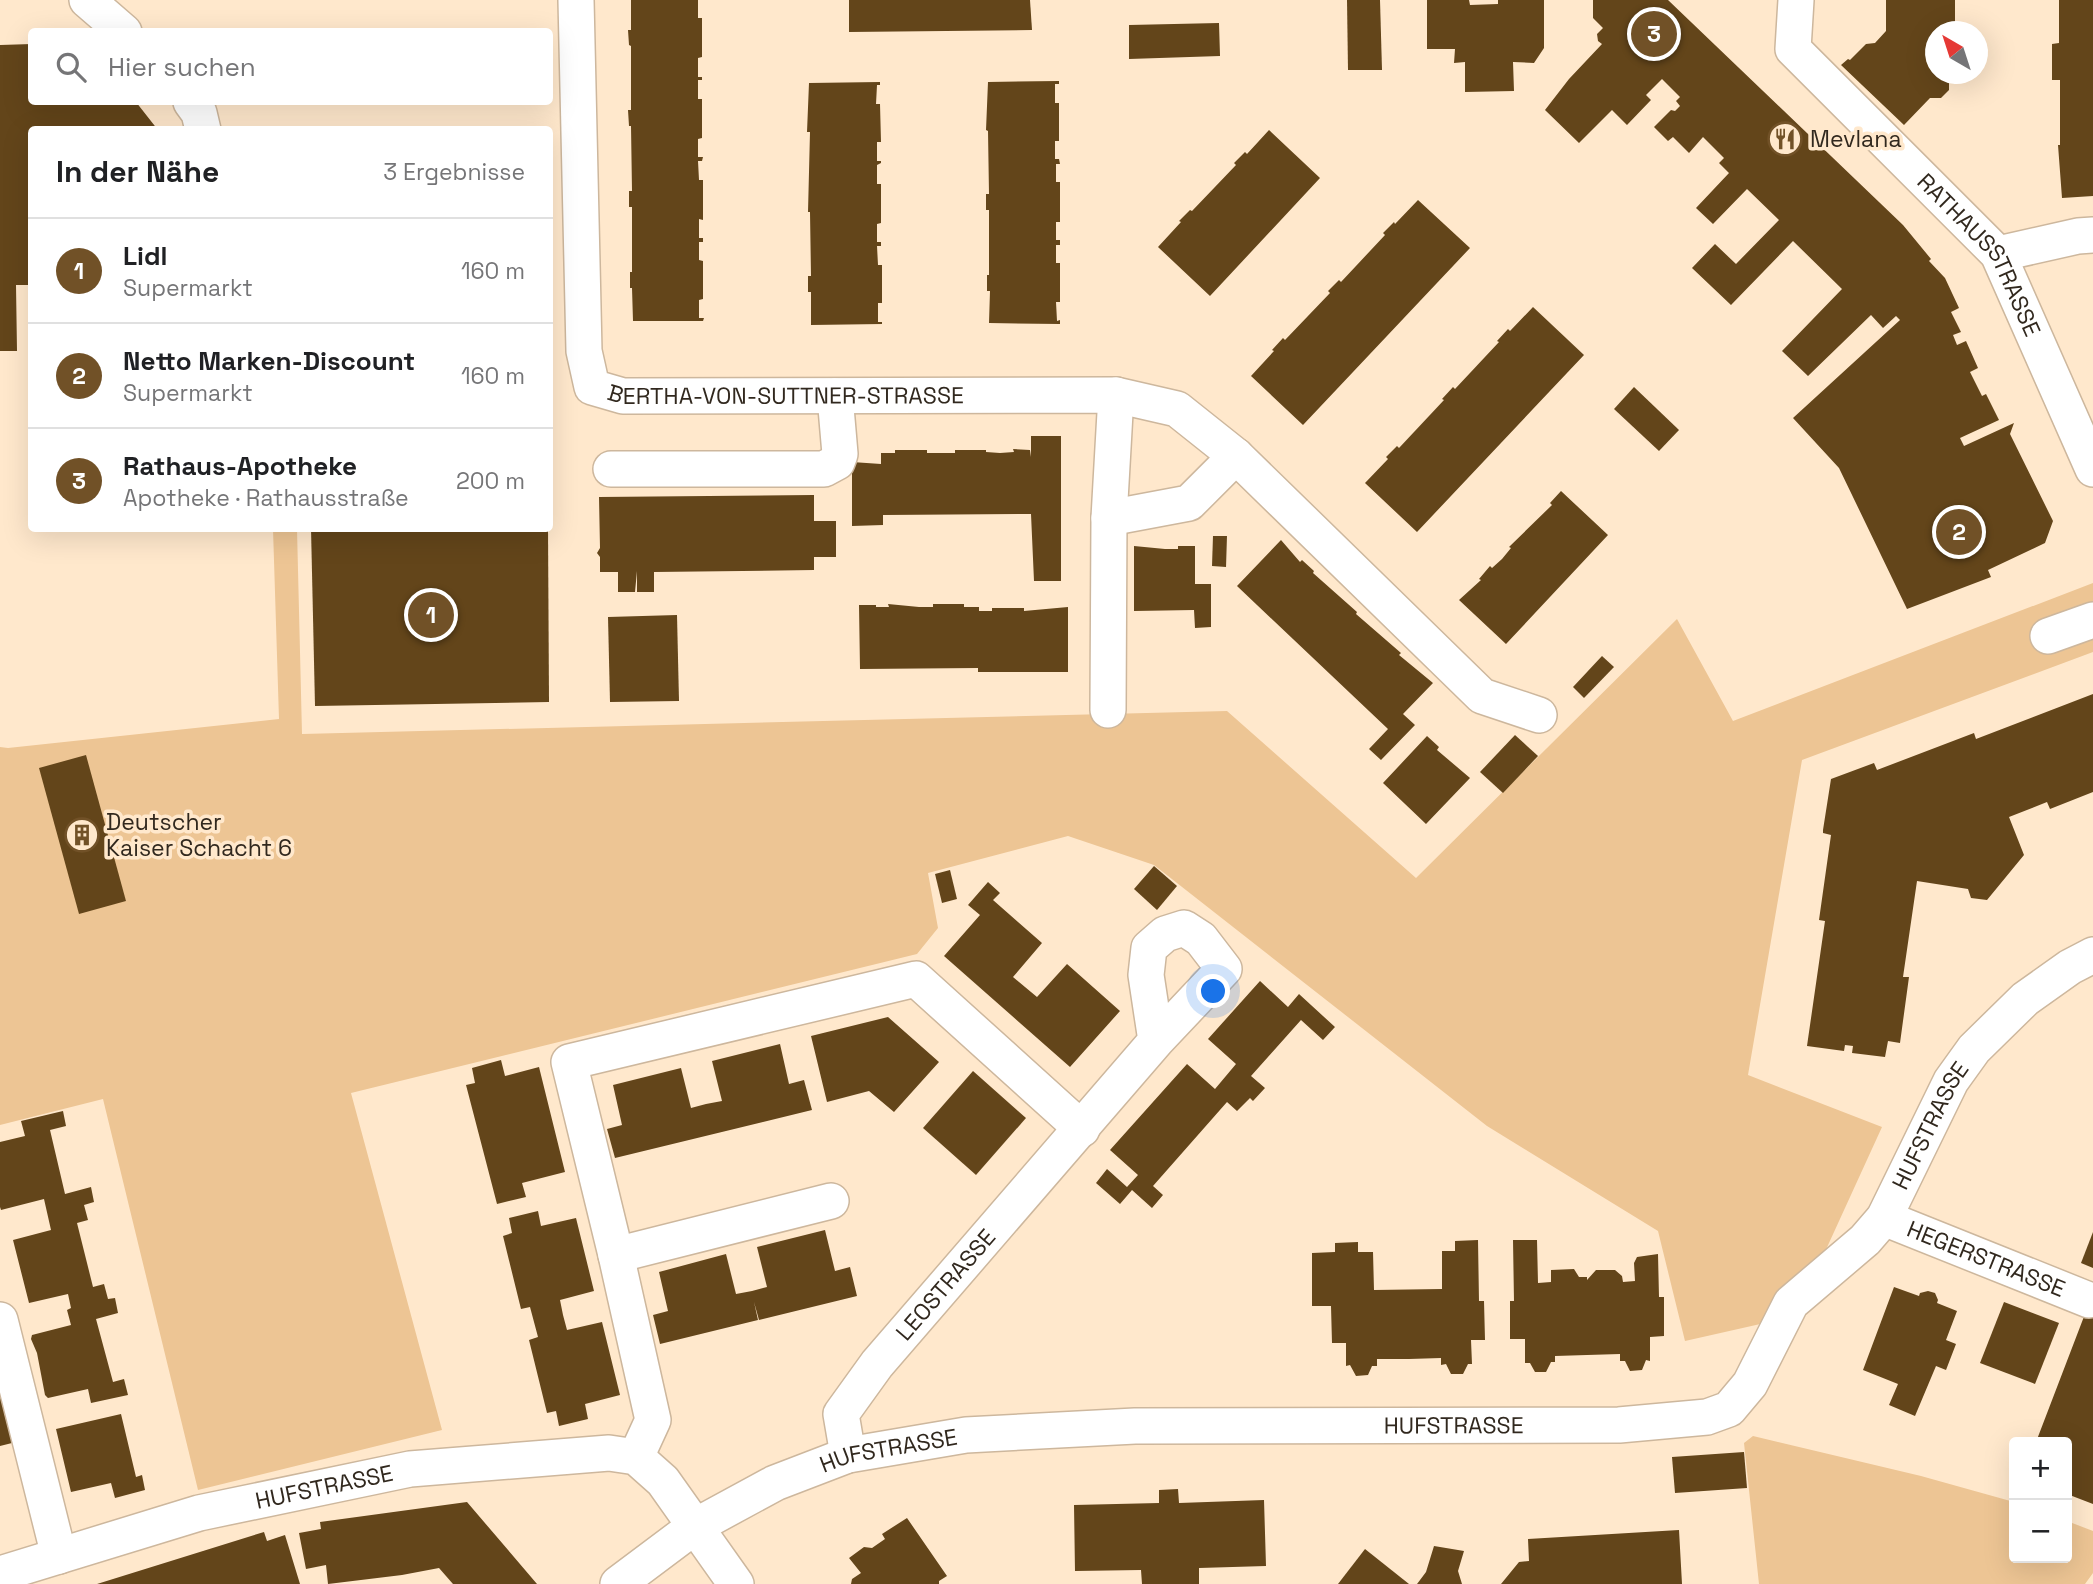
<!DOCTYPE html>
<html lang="de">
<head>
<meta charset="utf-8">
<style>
  :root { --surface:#fff; --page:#f6f6f6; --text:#202124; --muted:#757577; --line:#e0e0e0; --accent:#715127 }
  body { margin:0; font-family:"Space Grotesk",sans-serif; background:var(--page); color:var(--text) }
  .controls { position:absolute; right:21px; bottom:21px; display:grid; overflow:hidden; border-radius:7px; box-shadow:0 7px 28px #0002 }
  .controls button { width:63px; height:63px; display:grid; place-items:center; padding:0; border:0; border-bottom:2px solid var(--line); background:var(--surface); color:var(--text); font:35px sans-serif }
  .compass { position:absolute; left:1925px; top:21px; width:63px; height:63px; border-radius:50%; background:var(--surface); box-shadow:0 7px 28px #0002; rotate:321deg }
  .you { position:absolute; left:1214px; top:992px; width:24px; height:24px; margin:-18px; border:5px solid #fff; border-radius:50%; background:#1a73e8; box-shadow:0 0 0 10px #1a73e833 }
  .badge { display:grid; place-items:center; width:46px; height:46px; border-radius:50%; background:var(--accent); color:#fff; font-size:23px; font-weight:700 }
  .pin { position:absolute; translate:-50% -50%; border:4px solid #fff; box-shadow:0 2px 7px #0006 }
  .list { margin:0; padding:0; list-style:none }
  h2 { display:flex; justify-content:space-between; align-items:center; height:91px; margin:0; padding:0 28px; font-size:30px }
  h2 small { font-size:23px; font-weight:400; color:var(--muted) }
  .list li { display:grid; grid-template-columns:46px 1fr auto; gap:21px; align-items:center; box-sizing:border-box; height:105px; padding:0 28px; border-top:2px solid var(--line) }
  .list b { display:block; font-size:26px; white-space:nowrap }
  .list p { margin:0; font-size:23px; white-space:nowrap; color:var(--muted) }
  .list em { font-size:23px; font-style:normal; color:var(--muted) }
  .icon { flex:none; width:38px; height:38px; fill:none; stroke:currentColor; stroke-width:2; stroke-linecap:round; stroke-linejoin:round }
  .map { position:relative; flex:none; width:2093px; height:1584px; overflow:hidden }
  .search { position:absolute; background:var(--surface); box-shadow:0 7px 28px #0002; left:28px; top:28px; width:525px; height:77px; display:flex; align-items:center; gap:18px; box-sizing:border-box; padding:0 24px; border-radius:7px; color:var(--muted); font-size:26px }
  .panel { position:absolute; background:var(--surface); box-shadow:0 7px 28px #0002; left:28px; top:126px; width:525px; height:406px; border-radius:7px }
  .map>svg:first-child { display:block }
</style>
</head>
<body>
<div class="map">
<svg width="2093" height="1584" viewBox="0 0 2093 1584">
  <rect width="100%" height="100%" fill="#ffe8cc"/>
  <!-- green -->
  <g fill="#edc594">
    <polygon points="273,529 297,529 302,734 1227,711 1416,878 1677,619 1733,721 2093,583 2093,652 1802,760 1748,1075 1882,1127 1813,1278 1778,1320 1685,1341 1658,1231 1487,1126 1154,865 1068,836 928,873 938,928 917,954 351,1093 442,1430 198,1490 103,1099 0,1125 0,747 8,748 279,719"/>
    <polygon points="1753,1436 1921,1476 2014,1502 2014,1558 2067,1558 2067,1521 2093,1531 2093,1573 2085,1584 1759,1584 1744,1443"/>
  </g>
  <!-- building -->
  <g fill="#63451a">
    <polygon points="631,0 698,0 698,18 702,18 702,57 698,58 698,77 702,77 702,80 698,80 698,99 702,99 702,138 698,139 698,157 703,157 702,161 698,161 699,180 703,180 703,220 699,219 699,238 703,238 703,242 699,242 699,260 703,261 703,299 699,300 699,318 704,318 703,321 633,321 632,288 630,288 630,272 632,272 632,207 629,207 629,191 632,191 631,126 629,126 628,110 631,110 631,46 629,45 628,30 631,30"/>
    <polygon points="849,0 1030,0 1032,30 849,32"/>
    <polygon points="1347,0 1380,0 1382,70 1348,70"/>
    <polygon points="1427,0 1469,0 1470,5 1498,4 1498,0 1544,0 1544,48 1534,63 1513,62 1514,91 1465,92 1465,62 1454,63 1455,49 1427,49"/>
    <polygon points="1593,0 1668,0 1903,225 1931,259 1929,261 1945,278 1959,308 1951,312 1961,332 1953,335 1957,345 1966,341 1978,368 1970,372 1982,396 1986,394 1999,420 1960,438 1964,446 2014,423 2010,434 2053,521 2045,543 1988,570 1991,577 1907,609 1839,468 1793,418 1900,320 1896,316 1883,328 1871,315 1808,376 1782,351 1842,289 1793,241 1731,305 1692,268 1715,244 1736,264 1779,220 1747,189 1713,224 1696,208 1729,173 1719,163 1724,158 1703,137 1689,153 1673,137 1668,141 1654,127 1671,110 1675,111 1680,106 1676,101 1680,97 1662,79 1646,95 1651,100 1627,125 1612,110 1579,143 1545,110 1569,79 1602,44 1598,41 1597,34 1603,28 1593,18"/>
    <polygon points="1886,0 1955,0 1955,32 1936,32 1936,74 1945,74 1949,78 1949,90 1941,98 1930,98 1904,125 1841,65 1848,59 1850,60 1866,44 1875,43 1886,31"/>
    <polygon points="2059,0 2093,0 2093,196 2062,198 2058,145 2060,145 2060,80 2052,80 2052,44 2059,43"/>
    <polygon points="1219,23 1220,56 1129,59 1129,25"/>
    <polygon points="32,44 32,102 136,102 158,130 32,130 32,285 16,285 17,351 0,351 0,45"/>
    <polygon points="1059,81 1059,84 1055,84 1055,103 1059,103 1059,141 1055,141 1055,159 1059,159 1060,164 1056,164 1056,182 1060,182 1060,222 1056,222 1056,240 1060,240 1060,245 1056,245 1056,263 1060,263 1060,302 1056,302 1057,321 1060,320 1060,324 989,323 990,291 987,291 987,275 989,275 989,210 986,210 986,194 989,194 988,131 986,130 988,82"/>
    <polygon points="880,82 880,85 877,85 876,104 880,104 881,142 877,142 877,161 881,161 881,163 877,165 877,184 881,184 881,223 877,224 877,242 881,242 881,246 877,246 878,265 882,265 882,303 878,303 878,322 882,322 882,324 811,325 811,292 808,292 808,276 811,276 810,212 808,212 810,132 807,132 809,83"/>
    <polygon points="1269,130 1320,178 1210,296 1158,247 1181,222 1179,221 1190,210 1192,211 1236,165 1234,163 1245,152 1247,154"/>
    <polygon points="1418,200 1470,248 1303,425 1251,376 1274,351 1272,350 1283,338 1285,340 1330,293 1328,291 1339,280 1341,282 1385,235 1383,233 1394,222 1395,224"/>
    <polygon points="1533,307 1584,355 1417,532 1365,483 1388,459 1386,457 1397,446 1399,448 1444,400 1442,399 1453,387 1455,389 1499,342 1497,341 1508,329 1510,331"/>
    <polygon points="1634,387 1679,430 1659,451 1614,409"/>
    <polygon points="1031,436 1061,436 1061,581 1034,581 1031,514 883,515 883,525 852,526 852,462 881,464 881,453 895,453 895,450 927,450 927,453 955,453 955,450 986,450 986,452 1000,453 1014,452 1013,449 1030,450 1031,457"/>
    <polygon points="1561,491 1608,535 1506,644 1459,600 1481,580 1479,579 1490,566 1492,568 1502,559 1511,548 1509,547 1552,505 1550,503"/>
    <polygon points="814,495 814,521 836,521 836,557 814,557 814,570 654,572 654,592 637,592 637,571 635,592 618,592 618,572 600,572 600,557 597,553 600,548 599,497"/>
    <polygon points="311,528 548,528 549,702 315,706"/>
    <polygon points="1213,536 1227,536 1226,567 1212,566"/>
    <polygon points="1281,540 1300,562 1302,560 1314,571 1313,573 1357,612 1356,614 1401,653 1399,655 1433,683 1403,714 1415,725 1381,760 1369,749 1388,729 1237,586"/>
    <polygon points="1134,546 1165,549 1178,549 1178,546 1195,546 1195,584 1211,584 1211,627 1195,628 1194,610 1134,611"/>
    <polygon points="888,604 919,607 933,607 933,604 964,604 964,607 979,607 979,611 992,611 992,608 1024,608 1024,611 1068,607 1068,672 978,672 978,668 860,669 859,605 876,605 876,607 889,607"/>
    <polygon points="677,615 679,701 610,702 608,617"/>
    <polygon points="1602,656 1614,667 1584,698 1573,687"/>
    <polygon points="2093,694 2093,792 2050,809 2047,802 2009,817 2024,855 1987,900 1971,898 1968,889 1917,881 1903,977 1909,977 1900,1043 1888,1041 1885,1057 1852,1053 1853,1046 1845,1045 1844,1051 1807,1046 1825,921 1819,920 1831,835 1823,833 1823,830 1831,779 1874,763 1877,770 1974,733 1976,739"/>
    <polygon points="1515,735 1538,756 1503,793 1480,772"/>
    <polygon points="1427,736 1439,747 1437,750 1470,778 1426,824 1383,783"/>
    <polygon points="86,755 126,901 79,914 39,768"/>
    <polygon points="1154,866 1177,886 1157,910 1134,889"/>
    <polygon points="950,870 957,899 942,903 935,874"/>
    <polygon points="988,882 1000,893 993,900 1042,943 1013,977 1037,997 1067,964 1120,1011 1070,1067 944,956 980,915 968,905"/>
    <polygon points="1260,981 1288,1007 1299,994 1335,1027 1323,1040 1301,1020 1251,1076 1265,1088 1253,1101 1250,1098 1237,1111 1227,1102 1153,1186 1163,1195 1152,1208 1132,1190 1120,1204 1096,1183 1107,1169 1127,1187 1138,1175 1110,1150 1187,1064 1215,1089 1236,1064 1208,1039"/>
    <polygon points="888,1017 939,1062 894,1112 869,1091 827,1102 811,1036"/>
    <polygon points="780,1044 789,1084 804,1080 812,1110 615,1158 607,1129 622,1125 613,1085 681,1068 691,1108 706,1104 722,1101 712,1061"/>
    <polygon points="501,1060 505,1076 539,1067 565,1172 522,1183 526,1197 497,1204 466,1085 475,1083 472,1068"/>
    <polygon points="973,1071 1026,1118 976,1175 923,1128"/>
    <polygon points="63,1111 66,1126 50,1130 65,1194 91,1187 94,1202 84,1205 88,1220 77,1223 93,1287 104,1284 108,1299 115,1298 118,1313 96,1319 113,1382 124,1379 128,1395 91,1403 88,1389 48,1398 45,1395 37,1353 31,1339 32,1335 71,1325 67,1310 71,1308 68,1294 29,1303 13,1240 51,1230 44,1199 1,1210 0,1207 0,1142 25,1136 21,1121"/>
    <polygon points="538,1211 541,1226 576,1218 594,1291 560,1300 563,1315 567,1330 602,1322 620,1395 585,1404 588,1419 559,1426 556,1411 547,1413 529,1340 538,1337 530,1307 521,1309 503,1236 512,1233 509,1218"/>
    <polygon points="825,1230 835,1271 850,1267 857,1296 759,1320 754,1302 758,1320 660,1344 653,1315 668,1311 659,1272 726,1254 736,1294 752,1291 767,1287 757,1247"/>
    <polygon points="2093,1232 2093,1268 2081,1263"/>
    <polygon points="1478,1240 1479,1301 1484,1301 1485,1340 1471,1340 1472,1364 1468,1364 1463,1374 1451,1374 1446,1364 1441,1365 1441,1358 1409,1359 1377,1359 1377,1366 1372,1366 1368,1375 1356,1376 1350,1365 1346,1366 1346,1343 1332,1343 1331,1306 1312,1306 1312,1253 1335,1252 1335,1243 1358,1242 1358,1252 1373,1252 1374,1290 1442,1289 1442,1251 1455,1251 1455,1241"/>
    <polygon points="1513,1240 1537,1240 1538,1283 1551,1282 1551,1270 1574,1269 1579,1277 1587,1277 1587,1280 1596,1270 1615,1270 1622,1276 1623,1282 1635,1281 1634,1263 1637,1257 1658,1254 1659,1297 1664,1297 1664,1336 1650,1337 1650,1361 1646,1360 1642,1370 1630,1371 1625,1361 1620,1361 1620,1354 1587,1355 1555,1356 1555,1362 1551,1362 1546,1372 1535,1372 1530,1363 1525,1363 1525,1339 1510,1339 1510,1301 1514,1301"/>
    <polygon points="1894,1287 1919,1296 1920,1293 1928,1291 1935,1293 1938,1300 1937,1303 1957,1311 1946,1340 1956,1344 1946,1370 1936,1366 1915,1416 1889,1405 1898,1384 1863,1370"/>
    <polygon points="2093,1293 2093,1504 2067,1494 2067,1442 2036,1442"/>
    <polygon points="2004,1302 2059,1323 2035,1384 1980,1363"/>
    <polygon points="0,1382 11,1410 4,1412 12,1443 0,1446"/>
    <polygon points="121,1414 136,1477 142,1475 145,1490 115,1498 111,1483 71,1492 56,1429"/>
    <polygon points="1744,1452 1747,1488 1675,1493 1672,1457"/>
    <polygon points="1178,1489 1179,1503 1264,1500 1266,1566 1199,1568 1199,1584 1142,1584 1141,1570 1075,1571 1074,1505 1159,1503 1159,1490"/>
    <polygon points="467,1502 537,1584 453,1584 439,1568 402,1575 328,1584 326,1565 306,1569 299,1533 321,1529 320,1522"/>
    <polygon points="907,1518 947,1576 939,1581 939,1584 851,1584 852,1579 861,1573 849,1558 864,1547 872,1548 885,1539 882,1534"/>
    <polygon points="1679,1530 1682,1584 1501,1584 1519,1562 1529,1561 1528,1539"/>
    <polygon points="264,1532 267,1541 285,1535 300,1584 97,1584"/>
    <polygon points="1434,1546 1464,1551 1458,1571 1462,1584 1417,1584 1426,1572"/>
    <polygon points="1365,1549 1409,1584 1338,1584"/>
  </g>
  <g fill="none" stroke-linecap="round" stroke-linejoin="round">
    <defs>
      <g id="minor">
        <polyline points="87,0 124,32"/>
        <path id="s1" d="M576 0 584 351 592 387 623 396 1116 395 1177 409 1236 456 1482 696 1539 715"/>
        <path id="s2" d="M1796 0 1793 49 1998 254 2093 469"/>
        <polyline points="191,102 199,113 203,130"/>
        <polyline points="1998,254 2078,236 2093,235"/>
        <polyline points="611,469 824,469 837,462 840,454 835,396"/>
        <polyline points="1109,518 1189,503 1236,456"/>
        <polyline points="2048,636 2093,620"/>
        <polyline points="1108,710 1109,518 1116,395"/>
        <path id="s3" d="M1884 1218 2089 1300"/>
        <polyline points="616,1255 831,1201"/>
        <polyline points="0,1320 59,1556"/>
        <path id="s4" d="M848 1455 841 1414 877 1364 1156 1041 1224 969 1201 939 1184 928 1165 934 1149 948 1146 975 1156 1041"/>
        <polyline points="636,1457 653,1420 616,1255 569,1062 916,979 1082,1129"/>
        <path id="s5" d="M0 1574 199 1513 410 1469 609 1453 636 1457 663 1481 736 1584"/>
        <path id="s6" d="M618 1584 694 1527 775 1483 848 1455 966 1435 1135 1426 1619 1425 1707 1417 1729 1409 1750 1384 1791 1303 1865 1240 1884 1218 1951 1081 1974 1049 2025 999 2070 967 2093 955"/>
      </g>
    </defs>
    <!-- minor casing -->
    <use href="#minor" stroke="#cdb79d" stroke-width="38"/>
    <!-- minor -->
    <use href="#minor" stroke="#fff" stroke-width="35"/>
  </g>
  <!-- icons -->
  <defs>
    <symbol id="restaurant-ring" viewBox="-11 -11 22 22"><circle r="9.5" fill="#ffe8cc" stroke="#715127" stroke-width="1.5"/><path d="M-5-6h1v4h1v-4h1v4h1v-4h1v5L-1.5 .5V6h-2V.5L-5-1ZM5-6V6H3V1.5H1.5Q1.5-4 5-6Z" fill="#715127"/></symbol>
    <symbol id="building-ring" viewBox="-11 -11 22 22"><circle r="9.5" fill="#ffe8cc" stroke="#715127" stroke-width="1.5"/><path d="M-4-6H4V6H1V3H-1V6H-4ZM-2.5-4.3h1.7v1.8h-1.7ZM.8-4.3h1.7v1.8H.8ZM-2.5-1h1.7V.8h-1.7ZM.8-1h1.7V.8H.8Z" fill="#715127"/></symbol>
  </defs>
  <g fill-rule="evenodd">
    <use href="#restaurant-ring" x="1766" y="120" width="38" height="38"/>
    <use href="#building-ring" x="63" y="816" width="38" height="38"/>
  </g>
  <g text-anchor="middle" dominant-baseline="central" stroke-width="7" stroke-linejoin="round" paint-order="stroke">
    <!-- poi labels -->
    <g font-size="23" fill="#31281e" stroke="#ffe8cc" text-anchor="start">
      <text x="1810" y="139">Mevlana</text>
      <text x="106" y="822">Deutscher<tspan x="106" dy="26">Kaiser Schacht 6</tspan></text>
    </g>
    <!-- street labels -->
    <g font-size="23" fill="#31281e" stroke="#ffe8cc">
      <text stroke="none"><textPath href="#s2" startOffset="329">RATHAUSSTRASSE</textPath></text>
      <text stroke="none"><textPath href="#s1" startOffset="583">BERTHA-VON-SUTTNER-STRASSE</textPath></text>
      <text stroke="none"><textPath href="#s6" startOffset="1503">HUFSTRASSE</textPath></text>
      <text stroke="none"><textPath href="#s3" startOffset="110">HEGERSTRASSE</textPath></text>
      <text stroke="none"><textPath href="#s4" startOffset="208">LEOSTRASSE</textPath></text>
      <text stroke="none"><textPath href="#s6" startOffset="873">HUFSTRASSE</textPath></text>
      <text stroke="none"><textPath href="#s6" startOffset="306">HUFSTRASSE</textPath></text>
      <text stroke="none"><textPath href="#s5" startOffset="336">HUFSTRASSE</textPath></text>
    </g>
  </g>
</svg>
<div class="controls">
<button>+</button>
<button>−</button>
</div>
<svg class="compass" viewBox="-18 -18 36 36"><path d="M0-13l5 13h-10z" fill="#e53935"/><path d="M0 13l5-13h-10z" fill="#757577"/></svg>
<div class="you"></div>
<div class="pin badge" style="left:431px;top:615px">1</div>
<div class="pin badge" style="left:1959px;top:532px">2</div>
<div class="pin badge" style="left:1654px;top:34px">3</div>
<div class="search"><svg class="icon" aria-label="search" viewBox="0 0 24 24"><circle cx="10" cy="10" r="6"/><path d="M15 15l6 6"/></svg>Hier suchen</div>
<section class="panel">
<h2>In der Nähe<small>3 Ergebnisse</small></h2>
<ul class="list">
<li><span class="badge">1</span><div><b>Lidl</b><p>Supermarkt</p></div><em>160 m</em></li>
<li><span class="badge">2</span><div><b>Netto Marken-Discount</b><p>Supermarkt</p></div><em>160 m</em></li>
<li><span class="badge">3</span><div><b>Rathaus-Apotheke</b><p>Apotheke · Rathausstraße</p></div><em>200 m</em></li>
</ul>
</section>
</div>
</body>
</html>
